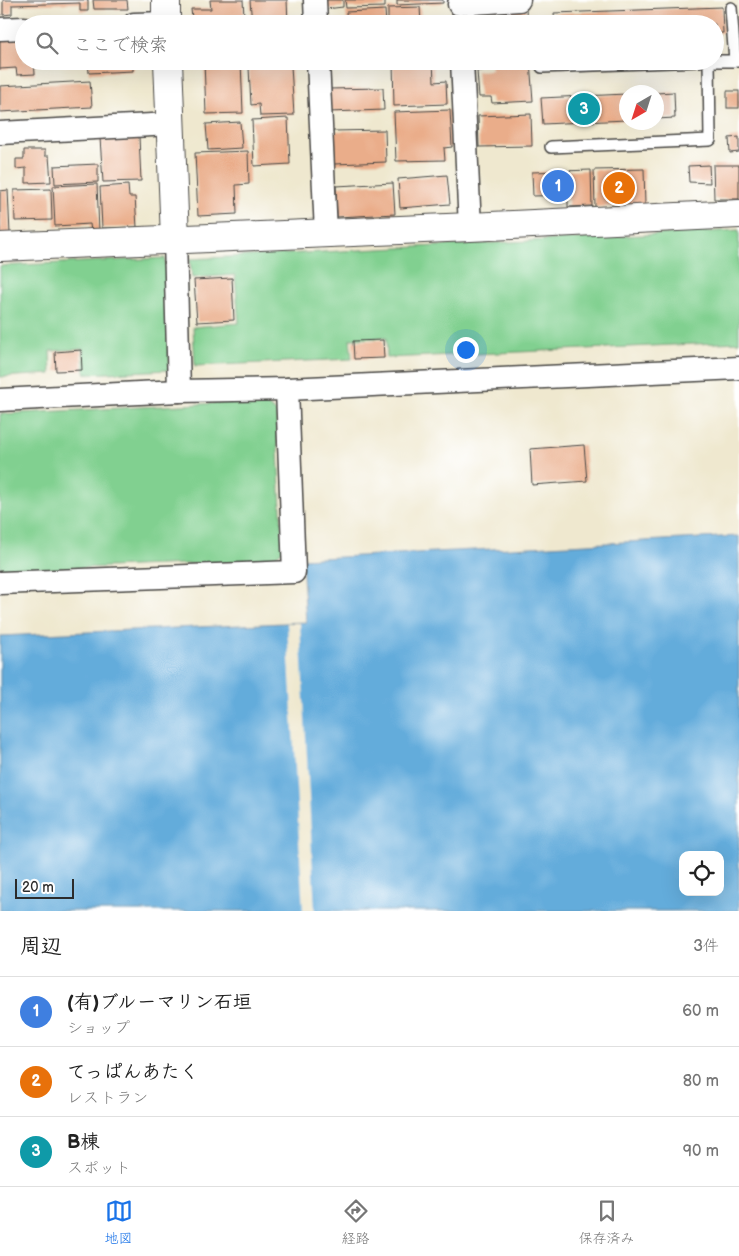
<!DOCTYPE html>
<html lang="ja">
<head>
<meta charset="utf-8">
<style>
  :root { --surface:#fff; --page:#f6f6f6; --text:#222; --muted:#767676; --line:#e0e0e0; --accent:#1a73e8 }
  body { margin:0; font-family:"Balsamiq Sans","Klee One",sans-serif; background:var(--page); color:var(--text) }
  .controls { position:absolute; right:15px; bottom:15px; display:grid; overflow:hidden; border-radius:10px; box-shadow:0 5px 20px #0002 }
  .controls button { width:45px; height:45px; display:grid; place-items:center; padding:0; border:0; border-bottom:1px solid var(--line); background:var(--surface); color:var(--text); font:25px sans-serif }
  .compass { position:absolute; left:619px; top:85px; width:45px; height:45px; border-radius:50%; background:var(--surface); box-shadow:0 5px 20px #0002; rotate:219deg }
  .scale { position:absolute; left:15px; bottom:12px; width:59px; box-sizing:border-box; padding-left:5px; border:2px solid #2b2b2b; border-top:0; font-size:14px; line-height:18px; white-space:nowrap; color:#2b2b2b; -webkit-text-stroke:4px #fff; paint-order:stroke }
  .you { position:absolute; left:465px; top:349px; width:18px; height:18px; margin:-12px; border:4px solid #fff; border-radius:50%; background:#1a73e8; box-shadow:0 0 0 8px #1a73e833 }
  .badge { display:grid; place-items:center; width:32px; height:32px; border-radius:50%; background:var(--accent); color:#fff; font-size:16px; font-weight:700 }
  .pin { position:absolute; translate:-50% -50%; border:2px solid #fff; box-shadow:0 1px 5px #0006 }
  .list { margin:0; padding:0; list-style:none }
  h2 { display:flex; justify-content:space-between; align-items:center; height:65px; margin:0; padding:0 20px; font-size:21px }
  h2 small { font-size:16px; font-weight:400; color:var(--muted) }
  .list li { display:grid; grid-template-columns:32px 1fr auto; gap:15px; align-items:center; box-sizing:border-box; height:70px; padding:0 20px; border-top:1px solid var(--line) }
  .list b { display:block; font-size:19px; white-space:nowrap }
  .list p { margin:0; font-size:16px; white-space:nowrap; color:var(--muted) }
  .list em { font-size:16px; font-style:normal; color:var(--muted) }
  .icon { flex:none; width:28px; height:28px; fill:none; stroke:currentColor; stroke-width:2; stroke-linecap:round; stroke-linejoin:round }
  .map { position:relative; flex:none; width:739px; height:911px; overflow:hidden }
  .search { position:absolute; background:var(--surface); box-shadow:0 5px 20px #0002; left:15px; right:15px; top:15px; height:55px; display:flex; align-items:center; gap:12px; box-sizing:border-box; padding:0 18px; border-radius:28px; color:var(--muted); font-size:19px }
  .sheet { height:275px; background:var(--surface) }
  nav { display:flex; justify-content:space-around; align-items:center; box-sizing:border-box; height:70px; border-top:1px solid var(--line); background:var(--surface); font-size:14px; color:var(--muted) }
  nav a { display:grid; justify-items:center; gap:2px }
  nav .on { color:var(--accent) }
  .map>svg:first-child { display:block }
</style>
</head>
<body>
<div class="map">
<svg width="739" height="911" viewBox="0 0 739 911">
  <rect width="100%" height="100%" fill="#fff"/>
  <filter id="ink" filterUnits="userSpaceOnUse"><feTurbulence type="fractalNoise" baseFrequency=".02" numOctaves="2"/><feDisplacementMap in="SourceGraphic" scale="10" xChannelSelector="R" yChannelSelector="G"/><feConvolveMatrix kernelMatrix="1 2 1 2 8 2 1 2 1" color-interpolation-filters="sRGB"/></filter>
  <filter id="wash" filterUnits="userSpaceOnUse"><feTurbulence type="fractalNoise" baseFrequency=".0096" numOctaves="4" result="noise"/><feDisplacementMap in="SourceGraphic" scale="20" xChannelSelector="R" yChannelSelector="G"/><feGaussianBlur stdDeviation="1.12" result="paint"/><feColorMatrix in="noise" values="0 0 0 0 0 0 0 0 0 0 0 0 0 0 0 0 0 1.4 0 .05"/><feComposite in="paint" operator="in"/></filter>
  <g filter="url(#wash)">
    <rect width="100%" height="100%" fill="#efe8cf"/>
    <!-- green -->
    <g fill="#81d090" stroke="#567e5e">
      <polygon points="739,230 739,342 387,358 386,338 350,339 352,359 195,366 193,327 239,323 235,275 192,278 190,259"/>
      <polygon points="165,258 170,370 85,374 83,349 50,351 51,374 0,377 0,266"/>
      <polygon points="262,401 276,412 283,550 269,561 0,571 0,414"/>
    </g>
    <!-- water -->
    <path fill="#64acdb" stroke="#486c83" fill-rule="evenodd" d="M739 536V911H0V636L306 622 302 559ZM683 855H720V892H683Z"/>
    <!-- pier -->
    <polygon fill="#efe8cf" points="287,623 300,623 315,911 303,911"/>
    <g id="blocks">
      <!-- building -->
      <g fill="#eaad8a">
        <polygon points="3,0 88,0 88,11 80,11 80,3 12,5 12,14 3,15"/>
        <polygon points="93,0 127,0 128,9 94,9"/>
        <polygon points="210,0 243,0 244,16 192,18 191,9 211,9"/>
        <polygon points="250,0 287,0 288,24 252,24"/>
        <polygon points="325,0 343,0 343,7 326,9"/>
        <polygon points="345,0 385,0 385,7 346,8"/>
        <polygon points="397,0 443,0 443,3 397,5"/>
        <polygon points="420,7 421,24 388,24 388,8"/>
        <polygon points="722,7 723,33 715,33 715,24 555,24 554,13"/>
        <polygon points="526,9 527,24 506,24 505,10"/>
        <polygon points="385,10 386,24 347,24 346,12"/>
        <polygon points="502,12 503,24 473,24 480,13"/>
        <polygon points="24,38 24,61 34,61 35,74 17,75 16,68 0,69 0,39"/>
        <polygon points="88,61 133,61 133,71 89,73"/>
        <polygon points="204,61 241,61 243,113 206,114"/>
        <polygon points="433,61 434,82 446,81 447,104 394,106 393,63"/>
        <polygon points="491,61 530,61 533,101 492,103 491,97 479,97 477,71 491,70"/>
        <polygon points="291,66 294,115 260,116 259,104 251,105 249,68"/>
        <polygon points="90,81 92,107 0,112 0,86"/>
        <polygon points="383,88 384,110 329,112 328,89"/>
        <rect x="727" y="91" width="12" height="17"/>
        <polygon points="674,92 675,118 656,119 656,93"/>
        <polygon points="626,94 626,120 543,124 541,98"/>
        <polygon points="450,110 452,147 444,148 445,160 396,161 394,112"/>
        <polygon points="531,114 532,146 479,147 478,116"/>
        <polygon points="288,118 290,164 254,166 252,120"/>
        <polygon points="240,122 242,148 208,150 206,124"/>
        <polygon points="385,130 386,162 334,164 333,131"/>
        <polygon points="139,136 141,181 103,182 100,138"/>
        <polygon points="739,137 739,152 730,153 729,138"/>
        <polygon points="24,150 45,150 45,156 49,156 51,182 26,183 26,168 16,169 16,159 24,159"/>
        <polygon points="248,151 249,184 236,185 237,214 198,216 195,153"/>
        <polygon points="98,164 98,182 55,184 54,166"/>
        <polygon points="709,165 710,183 689,182 688,166"/>
        <polygon points="713,165 739,165 739,199 714,199"/>
        <polygon points="644,169 645,205 595,207 594,170"/>
        <polygon points="591,170 592,206 568,207 568,195 533,196 532,172"/>
        <polygon points="447,175 450,204 400,208 398,179"/>
        <polygon points="393,183 395,214 337,217 336,186"/>
        <polygon points="97,184 99,231 91,231 90,224 55,226 53,186"/>
        <polygon points="128,185 129,197 135,197 137,227 102,228 100,187"/>
        <polygon points="51,189 52,220 15,221 14,190"/>
        <polygon points="8,190 10,234 0,234 0,191"/>
        <polygon points="232,278 234,320 197,322 194,280"/>
        <polygon points="383,340 384,358 354,359 353,341"/>
        <polygon points="81,350 82,370 56,371 55,352"/>
        <polygon points="584,445 587,481 532,485 530,449"/>
      </g>
    </g>
  </g>
  <g filter="url(#ink)">
    <use href="#blocks" fill-opacity="0" stroke="#484744" stroke-width="1"/>
    <g fill="none" stroke-linecap="round" stroke-linejoin="round">
      <defs>
        <g id="service">
          <polyline points="731,8 735,61"/>
          <polyline points="715,61 739,61"/>
          <polyline points="542,67 700,61"/>
          <polyline points="551,147 710,140 709,61"/>
        </g>
        <g id="minor">
          <polyline points="315,0 316,24"/>
          <polyline points="459,4 519,0"/>
          <polyline points="134,24 166,23"/>
          <polyline points="0,29 24,28"/>
          <polyline points="318,61 326,233"/>
          <polyline points="462,61 470,227"/>
          <polyline points="0,133 171,124"/>
          <polyline points="175,239 179,391"/>
          <polyline points="0,400 179,391 287,389 739,368"/>
          <polyline points="0,583 294,572 287,389"/>
        </g>
        <g id="tertiary">
          <polyline points="166,0 166,24"/>
          <polyline points="168,61 175,239"/>
          <polyline points="0,247 470,227 739,214"/>
        </g>
      </defs>
      <!-- service casing -->
      <use href="#service" stroke="#484744" stroke-width="14"/>
      <!-- minor casing -->
      <use href="#minor" stroke="#484744" stroke-width="25"/>
      <!-- tertiary casing -->
      <use href="#tertiary" stroke="#484744" stroke-width="30"/>
      <!-- service -->
      <use href="#service" stroke="#fff" stroke-width="11"/>
      <!-- minor -->
      <use href="#minor" stroke="#fff" stroke-width="22"/>
      <!-- tertiary -->
      <use href="#tertiary" stroke="#fff" stroke-width="28"/>
    </g>
  </g>
</svg>
<div class="controls">
<button><svg class="icon" aria-label="locate" viewBox="0 0 24 24"><circle cx="12" cy="12" r="6"/><path d="M12 2v4M12 18v4M2 12h4M18 12h4"/></svg></button>
</div>
<svg class="compass" viewBox="-18 -18 36 36"><path d="M0-13l5 13h-10z" fill="#e53935"/><path d="M0 13l5-13h-10z" fill="#767676"/></svg>
<div class="scale">20 m</div>
<div class="you"></div>
<div class="pin badge" style="left:558px;top:186px;background:#3f7fe0">1</div>
<div class="pin badge" style="left:619px;top:188px;background:#e8710a">2</div>
<div class="pin badge" style="left:584px;top:109px;background:#0f9aa8">3</div>
<div class="search"><svg class="icon" aria-label="search" viewBox="0 0 24 24"><circle cx="10" cy="10" r="6"/><path d="M15 15l6 6"/></svg>ここで検索</div>
</div>
<section class="sheet">
<h2>周辺<small>3件</small></h2>
<ul class="list">
<li><span class="badge" style="background:#3f7fe0">1</span><div><b>(有)ブルーマリン石垣</b><p>ショップ</p></div><em>60 m</em></li>
<li><span class="badge" style="background:#e8710a">2</span><div><b>てっぱんあたく</b><p>レストラン</p></div><em>80 m</em></li>
<li><span class="badge" style="background:#0f9aa8">3</span><div><b>B棟</b><p>スポット</p></div><em>90 m</em></li>
</ul>
</section>
<nav>
<a class="on"><svg class="icon" aria-label="map" viewBox="0 0 24 24"><path d="M3 6l6-2 6 2 6-2v14l-6 2-6-2-6 2zM9 4v14M15 6v14"/></svg>地図</a>
<a><svg class="icon" aria-label="directions" viewBox="0 0 24 24"><path d="M12 3l9 9-9 9-9-9zM9 14v-3h6M13 9l2 2-2 2"/></svg>経路</a>
<a><svg class="icon" aria-label="saved" viewBox="0 0 24 24"><path d="M7 4h10v16l-5-4-5 4z"/></svg>保存済み</a>
</nav>
</body>
</html>
